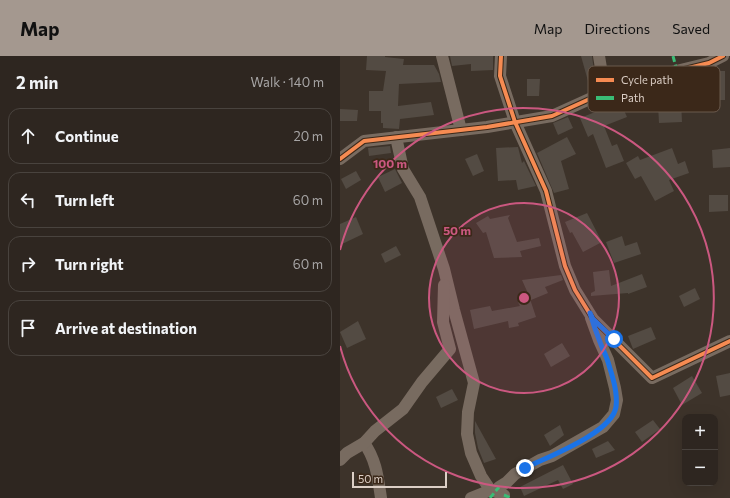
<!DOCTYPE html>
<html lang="en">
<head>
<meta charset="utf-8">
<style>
  :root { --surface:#2e2620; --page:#3a322d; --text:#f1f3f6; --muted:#a7a5a5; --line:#49433e; --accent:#a4988f }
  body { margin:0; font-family:Commissioner,sans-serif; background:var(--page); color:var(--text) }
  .controls { position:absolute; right:12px; bottom:12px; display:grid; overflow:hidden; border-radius:8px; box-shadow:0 4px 16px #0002 }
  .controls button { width:36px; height:36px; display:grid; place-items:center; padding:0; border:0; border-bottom:1px solid var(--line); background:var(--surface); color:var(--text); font:20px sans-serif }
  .scale { position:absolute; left:12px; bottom:10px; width:95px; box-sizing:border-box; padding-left:4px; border:2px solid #dccfc6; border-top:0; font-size:11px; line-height:14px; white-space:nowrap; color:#dccfc6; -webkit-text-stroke:3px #3b2819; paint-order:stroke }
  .stop { position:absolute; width:12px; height:12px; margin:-9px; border:3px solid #1a73e8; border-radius:50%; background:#fff }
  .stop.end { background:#1a73e8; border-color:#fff; box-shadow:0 1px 4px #0008 }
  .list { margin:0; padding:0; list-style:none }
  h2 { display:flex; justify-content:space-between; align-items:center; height:52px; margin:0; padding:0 16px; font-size:17px }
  h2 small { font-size:13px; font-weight:400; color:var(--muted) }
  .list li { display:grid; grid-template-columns:26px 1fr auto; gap:12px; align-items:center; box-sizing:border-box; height:56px; margin:0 8px 8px; padding:0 8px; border:1px solid var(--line); border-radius:12px }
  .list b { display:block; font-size:15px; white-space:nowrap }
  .list em { font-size:13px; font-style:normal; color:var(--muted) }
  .icon { flex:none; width:22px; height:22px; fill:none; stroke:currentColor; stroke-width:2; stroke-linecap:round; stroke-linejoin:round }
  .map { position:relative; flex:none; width:390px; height:442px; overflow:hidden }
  header { display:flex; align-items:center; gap:24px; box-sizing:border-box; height:56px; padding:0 20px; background:var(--accent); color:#111 }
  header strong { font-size:19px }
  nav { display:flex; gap:22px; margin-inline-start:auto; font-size:14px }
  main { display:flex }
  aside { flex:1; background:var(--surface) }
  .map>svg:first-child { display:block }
</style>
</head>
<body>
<header>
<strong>Map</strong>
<nav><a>Map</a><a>Directions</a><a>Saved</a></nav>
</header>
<main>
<aside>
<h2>2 min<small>Walk · 140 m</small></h2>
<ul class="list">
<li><svg class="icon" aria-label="ahead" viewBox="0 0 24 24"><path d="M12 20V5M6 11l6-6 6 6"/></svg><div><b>Continue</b></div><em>20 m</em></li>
<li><svg class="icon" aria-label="left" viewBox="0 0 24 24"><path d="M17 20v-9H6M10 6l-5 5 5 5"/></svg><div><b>Turn left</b></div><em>60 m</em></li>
<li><svg class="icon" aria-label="right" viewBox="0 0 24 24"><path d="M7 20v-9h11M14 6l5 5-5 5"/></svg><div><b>Turn right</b></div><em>60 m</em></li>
<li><svg class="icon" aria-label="arrive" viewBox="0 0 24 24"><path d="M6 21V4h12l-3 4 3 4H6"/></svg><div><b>Arrive at destination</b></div></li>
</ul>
</aside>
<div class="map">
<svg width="390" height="442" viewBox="0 0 390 442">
  <rect width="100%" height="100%" fill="#3d332a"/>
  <!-- building -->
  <g fill="#534b43">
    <polygon points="27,0 45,0 45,1 64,3 63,9 94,9 99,18 101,26 59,28 58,50 91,46 94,59 60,63 59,73 43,72 43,67 41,67 41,55 29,55 29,35 43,35 46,15 26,14"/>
    <polygon points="110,0 153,0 153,14 131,15 131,8 112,10"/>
    <polygon points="241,0 252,0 255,23 248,25"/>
    <polygon points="370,15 385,15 385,44 365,44 365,16"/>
    <polygon points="187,23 200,23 199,40 187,40"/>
    <polygon points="331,24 340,24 342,66 319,67 317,31"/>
    <polygon points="278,41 287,61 264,70 272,90 277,88 284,105 266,112 253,78 248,81 240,62 268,51 266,45"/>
    <polygon points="0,53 18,54 17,65 0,65"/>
    <polygon points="228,61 233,72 218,79 213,67"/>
    <polygon points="227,81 236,98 221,105 229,133 214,137 197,97"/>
    <polygon points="50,90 51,97 29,100 28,92"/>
    <polygon points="178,91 182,107 184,105 196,130 178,134 176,124 158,125 156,92"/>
    <polygon points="332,92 338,108 345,105 349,117 329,124 334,135 315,145 301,120 295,123 286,107 298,100 300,104"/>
    <polygon points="390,92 390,111 373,112 372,94"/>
    <polygon points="137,98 144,115 133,120 125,103"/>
    <polygon points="55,113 62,127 45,136 38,121"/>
    <polygon points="16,115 21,124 6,133 1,123"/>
    <polygon points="369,139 388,139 388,155 369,156"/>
    <polygon points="247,157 262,186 243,196 232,176 230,177 225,166"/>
    <polygon points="170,159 168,162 177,186 199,182 201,190 180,195 182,201 154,202 146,176 143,177 136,167 148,160 150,163"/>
    <polygon points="16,161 23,178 0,189 0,168"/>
    <polygon points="282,180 285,190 297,186 301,198 274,207 266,186"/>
    <polygon points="56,190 61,199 45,207 41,198"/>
    <polygon points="269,214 271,230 302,218 307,231 288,238 288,237 251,240 251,237 255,235 253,216"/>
    <polygon points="221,219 223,224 205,231 208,237 191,244 182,224"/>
    <polygon points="355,232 360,243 344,251 339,240"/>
    <polygon points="190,243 196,261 178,267 179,270 169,272 168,265 134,273 130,254 150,250 152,255 180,250 178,246"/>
    <polygon points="18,265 26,283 7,292 0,276"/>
    <polygon points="311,271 316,283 293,293 288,280"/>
    <polygon points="222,287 230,300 211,311 204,298"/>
    <polygon points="390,317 390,339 380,341 376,320"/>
    <polygon points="352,320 362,337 342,349 333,332"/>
    <polygon points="112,333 118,344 101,352 96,341"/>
    <polygon points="313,364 320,373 302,386 295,376"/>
    <polygon points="135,365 156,403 144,407 138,392 135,377"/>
    <polygon points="220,369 224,379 210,390 204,379"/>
    <polygon points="268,385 275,394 256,402 252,393"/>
    <polygon points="223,409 233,428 223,433 218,424 184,440 180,431"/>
  </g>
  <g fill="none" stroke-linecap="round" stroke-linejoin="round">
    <!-- minor -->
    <g stroke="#786b60" stroke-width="12">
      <polyline points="102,0 121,74"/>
      <polyline points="161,0 160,20 175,66 206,135 225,210 235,234 253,263 312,322 390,285"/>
      <polyline points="259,0 265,36"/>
      <polyline points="56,81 63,113 80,141 104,213 114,254 134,327 128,356 127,378 131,397 141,420 149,432 151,434 164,439"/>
      <polyline points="0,103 24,85 147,71 212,60 265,36 317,23 328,17 369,7 383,0"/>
      <path d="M24 387C36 403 38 422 41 442"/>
      <polyline points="0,404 7,397 24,387 35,375 63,353 82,326 110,293 103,266 104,229"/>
      <polyline points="159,431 167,426 175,418 200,404 212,400 263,371 274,358 277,344 275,332 268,304 259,284 251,262"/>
      <polyline points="131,442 151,434"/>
    </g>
    <!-- quiet -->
    <g stroke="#3abd76" stroke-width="3" stroke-dasharray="6 3" stroke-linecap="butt">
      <polyline points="333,0 337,15"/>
      <polyline points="164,439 171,442"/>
      <polyline points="150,442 159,431"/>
    </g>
    <defs>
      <g id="cycleway">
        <polyline points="161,0 160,20 175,66 206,135 225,210 235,234 253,263 312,322 390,285"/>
        <polyline points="0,103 24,85 147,71 212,60 265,36 317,23 328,17 369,7 383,0"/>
      </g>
    </defs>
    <!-- cycleway casing -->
    <use href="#cycleway" stroke="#3b2819" stroke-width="6"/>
    <!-- cycleway -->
    <use href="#cycleway" stroke="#f68b52" stroke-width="4"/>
  </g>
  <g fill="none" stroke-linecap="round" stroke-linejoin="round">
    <!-- route -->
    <path stroke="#1a73e8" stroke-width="5" d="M185 412C207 401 272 377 276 351 278 336 272 319 268 306 266 299 262 292 260 286 256 276 253 267 250 257L253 263 274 283"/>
  </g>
  <!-- distance rings -->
  <circle cx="184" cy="242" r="95" fill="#cb5880" fill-opacity=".12"/>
  <g fill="none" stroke="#cb5880" stroke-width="2">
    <circle cx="184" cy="242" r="95"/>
    <path d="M0 194A190 190 0 1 1 0 290"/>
  </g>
  <!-- legend -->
  <rect x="248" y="10" width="132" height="46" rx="6" fill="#3b2819" stroke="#6b5a4d" stroke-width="1"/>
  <rect x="256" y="22" width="18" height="4" fill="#f68b52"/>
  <rect x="256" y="40" width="18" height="4" fill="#3abd76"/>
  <g font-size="11" fill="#dccfc6">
    <text x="281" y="28">Cycle path</text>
    <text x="281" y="46">Path</text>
  </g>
  <circle cx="184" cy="242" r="6" fill="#cb5880" stroke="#3b2819" stroke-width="2"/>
  <g font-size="12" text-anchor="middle" font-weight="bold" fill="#cb5880" stroke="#3b2819" stroke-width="3.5" stroke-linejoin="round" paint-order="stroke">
    <text x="50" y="112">100 m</text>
    <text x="117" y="179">50 m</text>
  </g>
</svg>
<div class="controls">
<button>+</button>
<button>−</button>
</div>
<div class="scale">50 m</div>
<div class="stop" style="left:274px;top:283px"></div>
<div class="stop end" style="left:185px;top:412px"></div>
</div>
</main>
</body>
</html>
